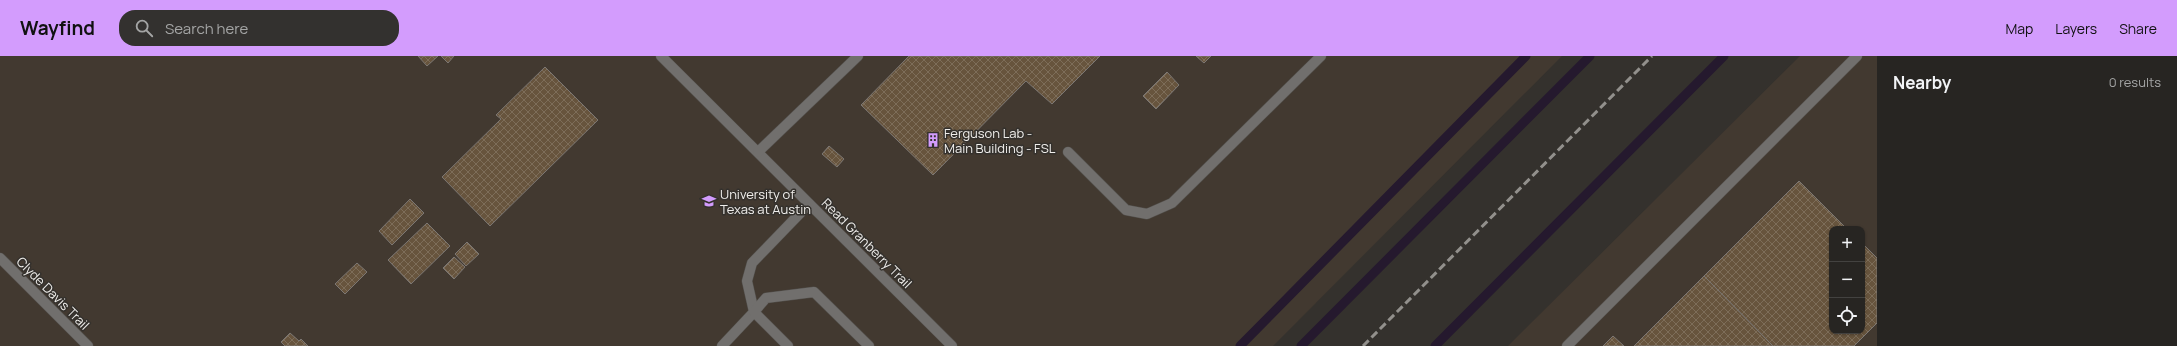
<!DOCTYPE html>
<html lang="en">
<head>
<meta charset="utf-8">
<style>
  :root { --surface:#272522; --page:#33312f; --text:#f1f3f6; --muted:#a4a5a5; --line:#434240; --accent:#d39cfd }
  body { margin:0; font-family:Manrope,sans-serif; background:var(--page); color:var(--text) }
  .controls { position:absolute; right:12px; bottom:12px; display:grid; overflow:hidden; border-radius:8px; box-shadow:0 1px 3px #0004 }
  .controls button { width:36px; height:36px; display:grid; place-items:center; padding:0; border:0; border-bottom:1px solid var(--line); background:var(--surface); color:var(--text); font:20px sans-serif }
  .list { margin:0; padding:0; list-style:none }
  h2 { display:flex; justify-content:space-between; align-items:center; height:52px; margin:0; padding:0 16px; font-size:17px }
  h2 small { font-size:13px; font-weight:400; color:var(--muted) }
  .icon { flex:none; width:22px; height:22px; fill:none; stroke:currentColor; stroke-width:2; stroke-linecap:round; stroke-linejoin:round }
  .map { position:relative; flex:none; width:1877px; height:290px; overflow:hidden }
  header { display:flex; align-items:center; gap:24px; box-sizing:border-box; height:56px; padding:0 20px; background:var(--accent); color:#111 }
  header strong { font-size:19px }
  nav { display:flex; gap:22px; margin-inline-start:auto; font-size:14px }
  .search { width:280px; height:36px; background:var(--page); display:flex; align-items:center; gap:10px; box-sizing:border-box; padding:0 14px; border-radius:16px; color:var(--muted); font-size:15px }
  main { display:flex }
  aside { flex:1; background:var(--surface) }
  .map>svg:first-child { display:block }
</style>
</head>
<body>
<header>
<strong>Wayfind</strong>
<div class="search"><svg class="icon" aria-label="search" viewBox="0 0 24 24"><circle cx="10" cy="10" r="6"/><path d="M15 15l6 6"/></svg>Search here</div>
<nav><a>Map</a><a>Layers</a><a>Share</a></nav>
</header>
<main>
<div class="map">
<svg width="1877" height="290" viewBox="0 0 1877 290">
  <defs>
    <pattern id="building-cross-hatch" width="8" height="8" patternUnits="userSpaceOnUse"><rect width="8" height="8" fill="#67543d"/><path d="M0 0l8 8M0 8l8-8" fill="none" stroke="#7d6d59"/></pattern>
  </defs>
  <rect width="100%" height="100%" fill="#34312d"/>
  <!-- built -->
  <g fill="#423930" fill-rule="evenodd">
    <polygon points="0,0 1562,0 1273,290 0,290"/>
    <path d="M1800 0H1877V290H1508ZM1832 173H1862V275H1832Z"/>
  </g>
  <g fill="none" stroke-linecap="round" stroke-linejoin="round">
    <!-- stream -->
    <g stroke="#25192e" stroke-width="9">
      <polyline points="1240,290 1526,0"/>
      <polyline points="1301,290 1590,0"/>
      <polyline points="1435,290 1724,0"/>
    </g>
  </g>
  <!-- building -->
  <g fill="url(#building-cross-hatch)" stroke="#7c7773">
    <polygon points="418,0 438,0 427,10"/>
    <polygon points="441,0 454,0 448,7"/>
    <polygon points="909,0 1100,0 1052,48 1026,25 933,119 861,49"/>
    <polygon points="1196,0 1211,0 1204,7"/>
    <polygon points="545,11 598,64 490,170 442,121 501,63 496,59"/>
    <polygon points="1167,16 1179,29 1156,53 1143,40"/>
    <polygon points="829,90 844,103 837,111 822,98"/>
    <polygon points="1799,125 1847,173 1832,173 1832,275 1862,275 1862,187 1877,202 1877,267 1854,290 1773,290 1704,220"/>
    <polygon points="410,143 424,157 392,189 379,175"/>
    <polygon points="427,167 450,190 411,228 388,204"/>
    <polygon points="467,186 479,198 466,210 455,198"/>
    <polygon points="454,201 465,211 454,223 443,212"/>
    <polygon points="357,207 367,216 345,238 335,228"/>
    <polygon points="1704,220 1773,290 1634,290"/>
    <polygon points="290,277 299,285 301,283 308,290 285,290 281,286"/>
    <polygon points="1613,280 1624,290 1603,290"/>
  </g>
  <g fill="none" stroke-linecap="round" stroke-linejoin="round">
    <defs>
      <g id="lane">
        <polyline points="1068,96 1126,154 1147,158 1172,147 1321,0"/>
        <polyline points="722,290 754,256 747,225 752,207 809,148"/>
        <polyline points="788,290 754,256 766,242 814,236 869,290"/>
        <polyline points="1567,290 1857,0"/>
      </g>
      <g id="street">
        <polyline points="661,0 952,290"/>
        <polyline points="758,96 858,0"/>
        <polyline points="0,202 88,290"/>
      </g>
    </defs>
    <!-- lane casing -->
    <use href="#lane" stroke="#524f4b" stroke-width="11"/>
    <!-- street casing -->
    <use href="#street" stroke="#524f4b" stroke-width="11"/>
    <!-- lane -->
    <use href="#lane" stroke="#716f6d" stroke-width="10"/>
    <!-- street -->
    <use href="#street" stroke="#716f6d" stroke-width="10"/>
    <!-- rail -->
    <polyline stroke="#92908c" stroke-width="3" stroke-dasharray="8 4" stroke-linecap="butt" points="1363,290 1652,0"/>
  </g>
  <!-- icons -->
  <defs>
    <symbol id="building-bare" viewBox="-9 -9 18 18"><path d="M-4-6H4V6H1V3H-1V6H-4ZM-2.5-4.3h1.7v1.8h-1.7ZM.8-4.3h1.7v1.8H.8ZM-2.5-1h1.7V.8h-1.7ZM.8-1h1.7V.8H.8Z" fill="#d39cfd" stroke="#34312d" stroke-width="2.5" paint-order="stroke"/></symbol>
    <symbol id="university-bare" viewBox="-9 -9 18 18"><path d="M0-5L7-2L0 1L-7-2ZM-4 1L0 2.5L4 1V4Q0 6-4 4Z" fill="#d39cfd" stroke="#34312d" stroke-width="2.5" paint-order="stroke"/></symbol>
  </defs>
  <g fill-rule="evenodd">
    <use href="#building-bare" x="923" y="74" width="20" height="20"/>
    <use href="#university-bare" x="699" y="135" width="20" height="20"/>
  </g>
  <g text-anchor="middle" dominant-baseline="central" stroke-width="3" stroke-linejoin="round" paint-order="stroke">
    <!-- poi labels -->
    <g font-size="13" fill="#f0eeeb" stroke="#34312d" text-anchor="start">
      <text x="944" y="77">Ferguson Lab -<tspan x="944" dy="15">Main Building - FSL</tspan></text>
      <text x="720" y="138">University of<tspan x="720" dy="15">Texas at Austin</tspan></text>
    </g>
    <!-- street labels -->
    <g font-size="13" fill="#f0eeeb" stroke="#34312d">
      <text transform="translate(867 187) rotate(45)">Read Granberry Trail</text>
      <text transform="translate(53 237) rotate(45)">Clyde Davis Trail</text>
    </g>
  </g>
</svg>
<div class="controls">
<button>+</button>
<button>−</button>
<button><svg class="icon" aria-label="locate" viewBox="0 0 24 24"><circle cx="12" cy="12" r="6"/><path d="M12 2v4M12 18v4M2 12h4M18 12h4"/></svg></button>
</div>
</div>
<aside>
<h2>Nearby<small>0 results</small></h2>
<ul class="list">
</ul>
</aside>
</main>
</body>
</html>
